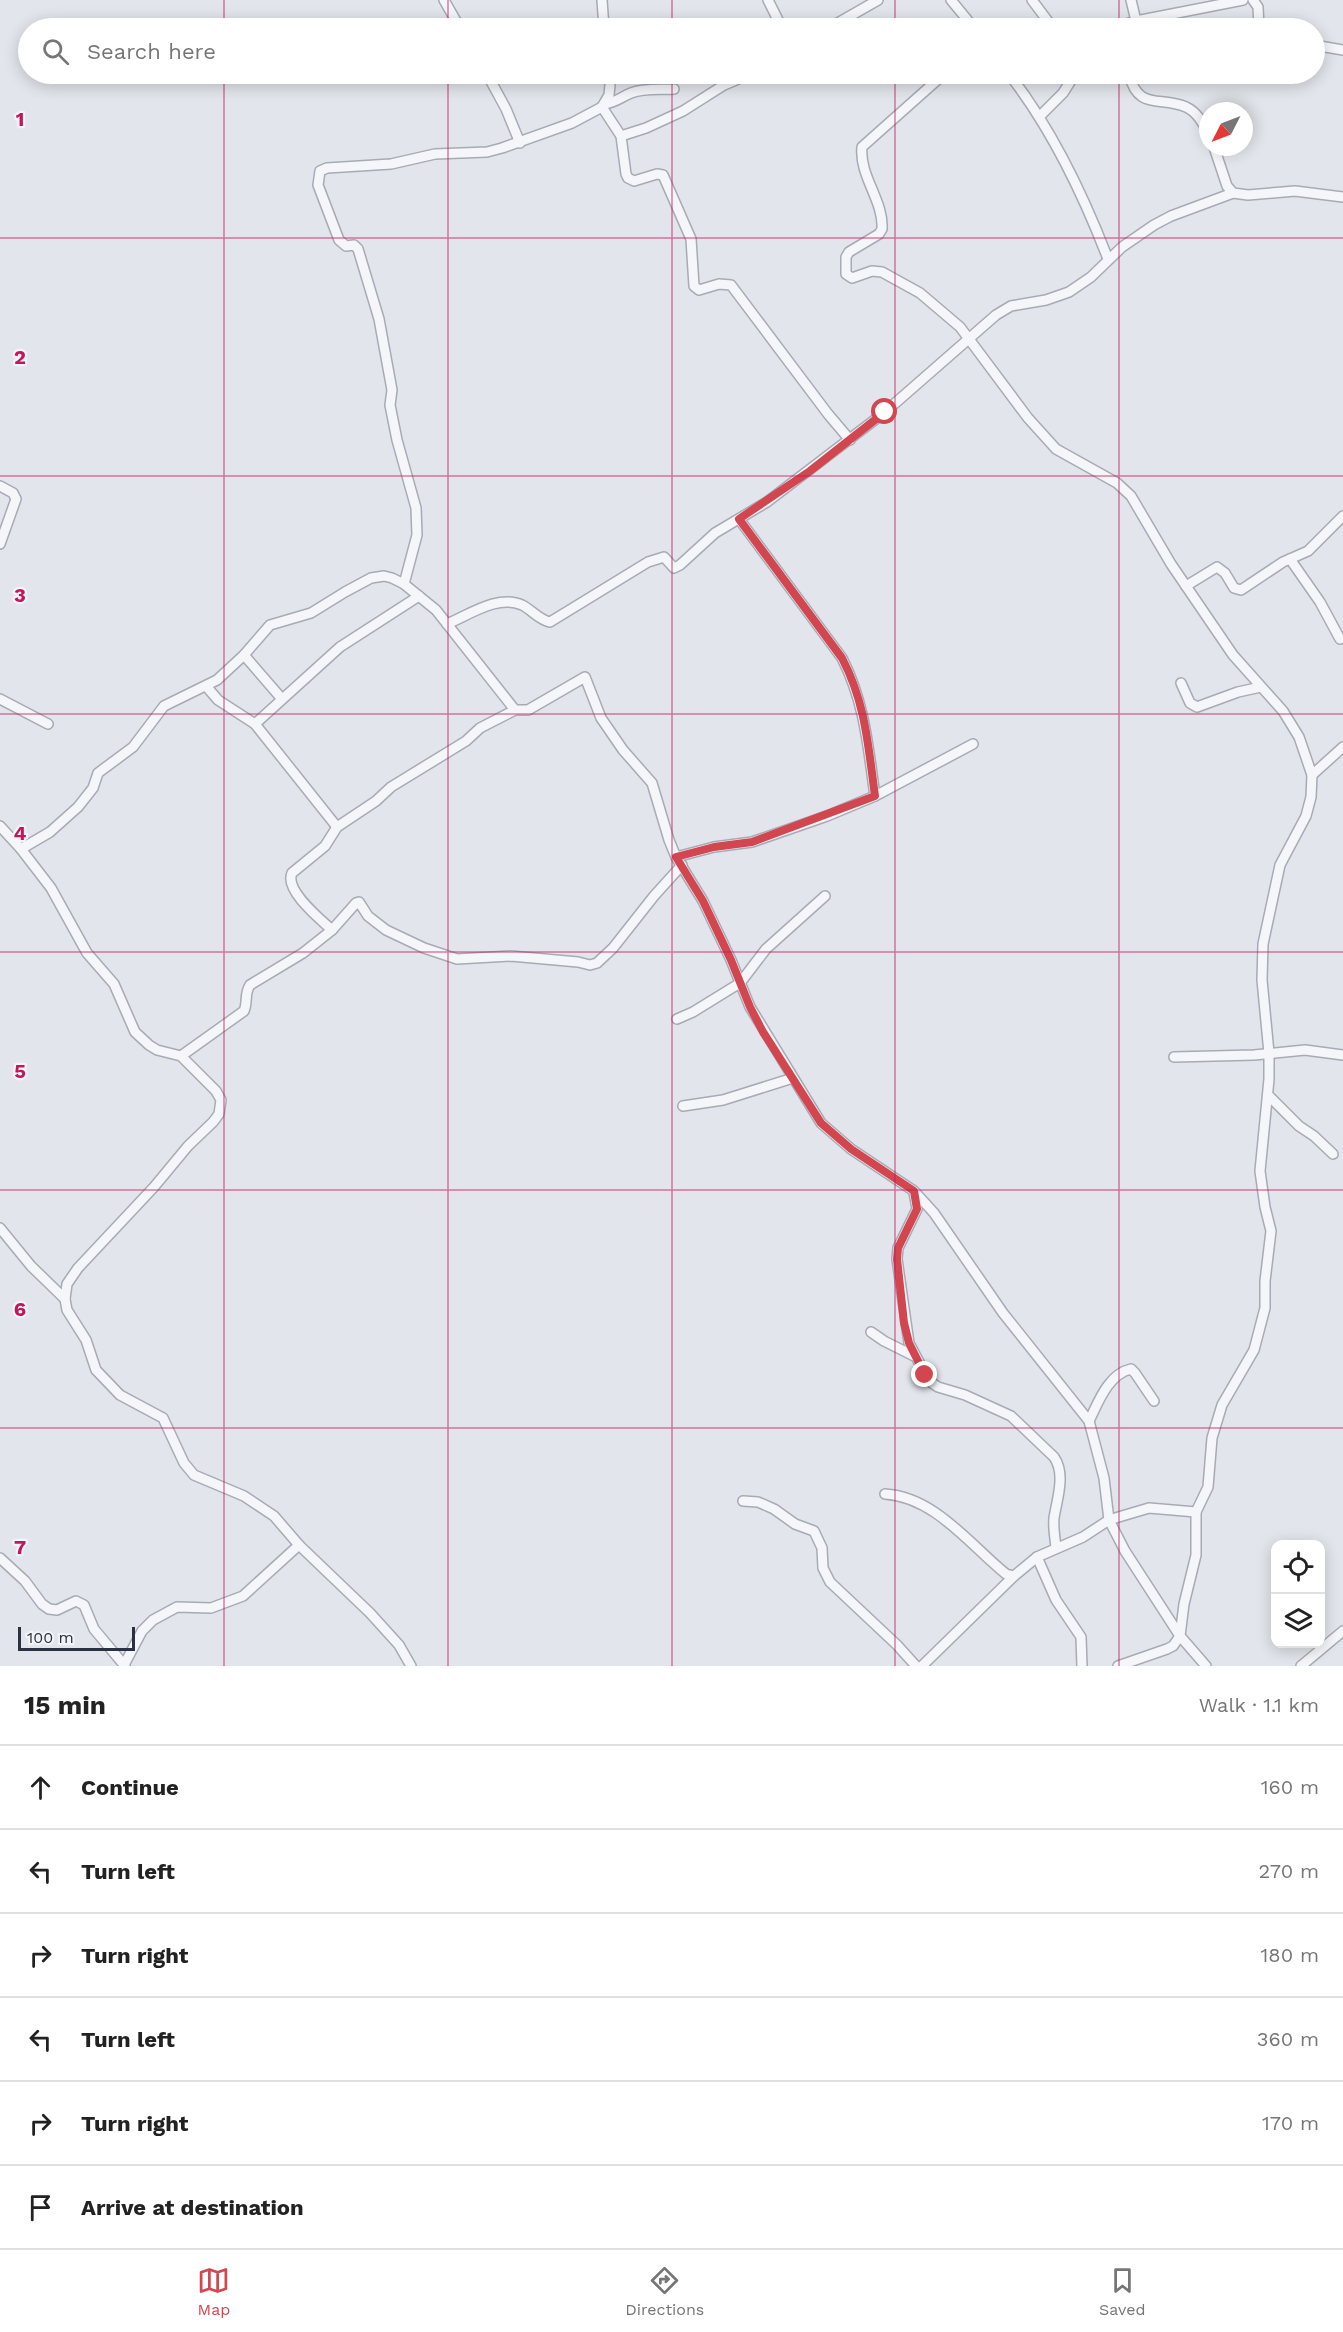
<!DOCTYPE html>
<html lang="en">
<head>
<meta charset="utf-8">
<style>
  :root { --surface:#fff; --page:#f6f6f6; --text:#222; --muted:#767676; --line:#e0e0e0; --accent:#d2464f }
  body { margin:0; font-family:"Work Sans",sans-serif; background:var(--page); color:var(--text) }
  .controls { position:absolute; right:18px; bottom:18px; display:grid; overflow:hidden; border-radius:12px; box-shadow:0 3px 15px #0003 }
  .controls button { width:54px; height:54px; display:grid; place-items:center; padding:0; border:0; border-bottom:2px solid var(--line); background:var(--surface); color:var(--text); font:30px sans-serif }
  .compass { position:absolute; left:1199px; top:102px; width:54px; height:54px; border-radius:50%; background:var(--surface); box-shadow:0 3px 15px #0003; rotate:228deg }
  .scale { position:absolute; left:18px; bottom:15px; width:117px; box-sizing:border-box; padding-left:6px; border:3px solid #2a3143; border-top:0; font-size:16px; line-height:21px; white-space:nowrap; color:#2a3143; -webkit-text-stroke:4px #f2f4f8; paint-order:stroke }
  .stop { position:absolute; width:18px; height:18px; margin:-14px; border:4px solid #d2464f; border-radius:50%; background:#fff }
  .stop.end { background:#d2464f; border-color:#fff; box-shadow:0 2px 6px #0008 }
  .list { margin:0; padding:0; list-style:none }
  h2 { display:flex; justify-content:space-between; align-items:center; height:78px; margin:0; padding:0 24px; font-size:26px }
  h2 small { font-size:20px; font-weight:400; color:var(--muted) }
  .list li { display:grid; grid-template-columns:39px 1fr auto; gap:18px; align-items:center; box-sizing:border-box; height:84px; padding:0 24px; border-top:2px solid var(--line) }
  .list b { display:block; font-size:22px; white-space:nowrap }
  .list em { font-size:20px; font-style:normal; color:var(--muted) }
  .icon { flex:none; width:33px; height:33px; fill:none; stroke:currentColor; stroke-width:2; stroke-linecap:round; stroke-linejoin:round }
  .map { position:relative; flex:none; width:1343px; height:1666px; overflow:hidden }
  .search { position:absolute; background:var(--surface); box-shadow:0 3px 15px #0003; left:18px; right:18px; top:18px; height:66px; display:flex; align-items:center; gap:15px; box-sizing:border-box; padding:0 21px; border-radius:33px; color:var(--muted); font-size:22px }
  .sheet { height:582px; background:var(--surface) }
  nav { display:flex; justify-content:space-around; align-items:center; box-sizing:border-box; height:84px; border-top:2px solid var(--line); background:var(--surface); font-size:16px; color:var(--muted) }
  nav a { display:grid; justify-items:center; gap:3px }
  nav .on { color:var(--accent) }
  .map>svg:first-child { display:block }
</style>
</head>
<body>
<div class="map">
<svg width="1343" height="1666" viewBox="0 0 1343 1666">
  <rect width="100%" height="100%" fill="#e2e5eb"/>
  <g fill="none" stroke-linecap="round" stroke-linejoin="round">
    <defs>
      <g id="minor">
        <polyline points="444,0 460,28"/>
        <polyline points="602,0 604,28"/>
        <polyline points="768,0 782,28"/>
        <polyline points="951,0 974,28"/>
        <polyline points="1032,0 1053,28"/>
        <polyline points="1131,0 1136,21 1135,28"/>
        <polyline points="1253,0 1258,7 1259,28"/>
        <polyline points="829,28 878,0"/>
        <polyline points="1113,28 1136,21 1243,0"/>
        <polyline points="1314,45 1343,50"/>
        <polyline points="487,74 506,109 520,143"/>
        <polyline points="611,74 609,95 602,107 621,136 626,174 628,178 634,181 657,174 663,175 691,239 694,286 699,290 719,284 731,285 828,414 850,440"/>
        <path d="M944 74 862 147C859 176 884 201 882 229L879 234 849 252 846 257V274L852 278 872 271 882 272 920 293 960 327 1028 418 1056 449 1117 483 1131 496 1171 564 1233 655 1283 711 1299 737 1312 775 1311 797 1306 816 1280 865 1263 944 1262 980 1269 1053V1079L1260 1171 1265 1207 1271 1231 1265 1281V1308L1254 1350 1222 1405 1212 1438 1208 1487 1196 1512V1555L1184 1604 1180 1636 1206 1666"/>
        <path d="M1009 74C1052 129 1083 194 1108 259"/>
        <path d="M1129 74C1138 111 1160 96 1186 107 1197 112 1203 123 1208 133"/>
        <path d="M604 104C615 103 621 97 631 93 644 88 660 90 674 89"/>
        <polyline points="1040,116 1063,93 1075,74"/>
        <polyline points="621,136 646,128 683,111 724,85 750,74"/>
        <polyline points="1214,147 1227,186 1233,193 1248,195 1295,191 1343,197"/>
        <polyline points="0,486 13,493 16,499 0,544"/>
        <path d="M739 519 842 658C865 703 868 747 875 796"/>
        <polyline points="1290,559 1320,602 1340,639"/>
        <polyline points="404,584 417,535 416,508 397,440 390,405 392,390 379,319 358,249 354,245 346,246 339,240 318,185 320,171 327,168 391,164 435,154 487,152 502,148 572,123 602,107"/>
        <polyline points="1186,586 1217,567 1225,573 1234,588 1241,590 1283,562 1308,551 1343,516"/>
        <path d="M447 624C469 615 498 594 522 605 532 610 539 620 550 622L648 562 664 557 674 568 680 565 715 533 767 502 885 412 996 315 1011 306 1046 300 1069 292 1091 277 1122 247 1154 225 1171 216 1233 193"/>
        <polyline points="244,655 282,699"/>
        <polyline points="1181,683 1190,703 1197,707 1238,692 1261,687"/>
        <polyline points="206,686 218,700 255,724 337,827"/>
        <polyline points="0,699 48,724"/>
        <polyline points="255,724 340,647 419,596"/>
        <polyline points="1312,775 1343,747"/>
        <polyline points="0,826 21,849 51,888 87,953 114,984 135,1032 149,1045 157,1050 181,1056 216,1091 221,1100 219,1114 213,1122 188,1146 154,1187 78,1268 67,1284 65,1299 67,1310 86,1340 96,1370 120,1395 163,1418 184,1463 194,1475 244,1496 274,1516 299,1545 370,1613 399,1645 411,1666"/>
        <polyline points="21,849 50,832 78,807 93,788 98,773 133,747 164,706 217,680 244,655 270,625 311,613 345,592 371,578 384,576 392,578 404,584 436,610 515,710 528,710 585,677 601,718 623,750 652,783 669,840 676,857 703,901 731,960 750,1007 821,1123 851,1149 914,1191 934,1213 1003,1313 1089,1421 1104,1478 1109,1520 1125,1551 1180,1636 1173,1646 1167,1649 1118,1666"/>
        <polyline points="676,857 714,847 752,842 827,816 875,796 973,744"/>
        <path d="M332 930C320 919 284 890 292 873L325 846 337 827 376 801 391 787 466 741 480 728 515 710"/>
        <polyline points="677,1019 693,1012 740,983 766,949 825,896"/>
        <path d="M181 1056 244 1011C248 1002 244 994 250 985L303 953 332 930 356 903 359 902 368 916 386 930 424 948 457 959 511 956 578 962 590 965 597 963 613 948 654 896 682 865"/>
        <polyline points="1174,1057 1254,1055 1305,1050 1343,1055"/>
        <polyline points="1269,1096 1299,1126 1314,1136 1333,1154"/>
        <polyline points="683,1106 723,1100 793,1078"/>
        <path d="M914 1192 917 1209 898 1248 897 1259 909 1343 929 1381 938 1387 965 1395 1011 1416 1054 1457C1066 1474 1057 1499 1054 1518 1053 1528 1055 1538 1056 1547"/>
        <polyline points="0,1228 31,1266 65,1299"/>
        <polyline points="871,1332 884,1341 914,1356"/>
        <path d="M1089 1421C1098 1403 1108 1374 1131 1369L1135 1373 1154 1401"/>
        <path d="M885 1494C935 1497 970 1545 1006 1574L1014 1576 1037 1557 1083 1537 1109 1520 1122 1516 1149 1508 1196 1512"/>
        <polyline points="743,1501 758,1502 774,1509 795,1524 814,1531 822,1548 823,1568 830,1582 897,1645 916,1666"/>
        <polyline points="1037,1557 1056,1600 1081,1637 1082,1666"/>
        <polyline points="0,1558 25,1581 42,1604 49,1609 57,1610 76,1601 84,1605 94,1629 125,1666"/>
        <polyline points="124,1665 142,1631 153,1620 177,1607 211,1608 243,1596 299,1545"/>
        <polyline points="922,1666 1014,1576"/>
        <polyline points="1301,1666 1343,1631"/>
      </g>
    </defs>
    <!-- minor casing -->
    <use href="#minor" stroke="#a7abb5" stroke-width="12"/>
    <!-- minor -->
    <use href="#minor" stroke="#f5f6f9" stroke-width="9"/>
  </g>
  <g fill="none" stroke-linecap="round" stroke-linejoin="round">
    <!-- route -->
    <path stroke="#d2464f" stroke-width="8" d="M885 412 810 471 739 519 842 658C866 704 868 746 875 796L752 842 714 847 676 857 703 901 731 960 750 1007 763 1032 821 1123 851 1149 914 1191 917 1209 898 1248 897 1259 904 1323 909 1343 925 1375"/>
  </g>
  <!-- grid -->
  <path fill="none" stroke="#c2185b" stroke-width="1.5" stroke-opacity="0.55" d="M224 0V28M448 0V28M672 0V28M895 0V28M1119 0V28M224 74V1666M448 74V1666M672 74V1666M895 74V1666M1119 74V1666M0 238H1343M0 476H1343M0 714H1343M0 952H1343M0 1190H1343M0 1428H1343"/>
  <g font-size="20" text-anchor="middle" font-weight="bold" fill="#c2185b" stroke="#f2f4f8" stroke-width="4.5" stroke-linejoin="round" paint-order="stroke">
    <text x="20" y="126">1</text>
    <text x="20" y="364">2</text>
    <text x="20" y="602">3</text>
    <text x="20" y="840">4</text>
    <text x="20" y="1078">5</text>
    <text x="20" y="1316">6</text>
    <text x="20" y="1554">7</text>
  </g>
</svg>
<div class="controls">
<button><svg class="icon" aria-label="locate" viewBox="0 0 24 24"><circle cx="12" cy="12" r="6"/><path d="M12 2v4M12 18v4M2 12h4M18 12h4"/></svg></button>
<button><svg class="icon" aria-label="layers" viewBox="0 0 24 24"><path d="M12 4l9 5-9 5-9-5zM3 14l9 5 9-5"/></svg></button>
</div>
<svg class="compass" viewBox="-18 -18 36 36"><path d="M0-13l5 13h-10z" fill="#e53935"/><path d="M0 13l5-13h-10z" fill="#767676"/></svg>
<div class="scale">100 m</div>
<div class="stop" style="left:885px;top:412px"></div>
<div class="stop end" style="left:925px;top:1375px"></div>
<div class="search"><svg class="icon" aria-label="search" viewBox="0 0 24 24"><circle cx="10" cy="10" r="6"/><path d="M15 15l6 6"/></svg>Search here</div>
</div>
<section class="sheet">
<h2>15 min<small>Walk · 1.1 km</small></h2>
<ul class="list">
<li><svg class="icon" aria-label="ahead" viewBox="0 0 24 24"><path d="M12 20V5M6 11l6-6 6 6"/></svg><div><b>Continue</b></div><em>160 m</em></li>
<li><svg class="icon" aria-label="left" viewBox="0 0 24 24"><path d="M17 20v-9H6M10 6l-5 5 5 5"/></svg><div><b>Turn left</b></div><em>270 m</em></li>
<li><svg class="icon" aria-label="right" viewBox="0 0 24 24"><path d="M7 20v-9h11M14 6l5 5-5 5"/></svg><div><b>Turn right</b></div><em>180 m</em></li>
<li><svg class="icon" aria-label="left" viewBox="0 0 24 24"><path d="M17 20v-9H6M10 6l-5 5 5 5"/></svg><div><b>Turn left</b></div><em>360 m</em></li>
<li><svg class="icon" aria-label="right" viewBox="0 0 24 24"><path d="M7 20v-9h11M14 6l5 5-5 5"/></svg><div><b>Turn right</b></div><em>170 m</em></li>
<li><svg class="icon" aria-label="arrive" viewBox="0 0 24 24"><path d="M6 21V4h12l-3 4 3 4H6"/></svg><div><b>Arrive at destination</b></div></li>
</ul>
</section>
<nav>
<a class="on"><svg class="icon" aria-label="map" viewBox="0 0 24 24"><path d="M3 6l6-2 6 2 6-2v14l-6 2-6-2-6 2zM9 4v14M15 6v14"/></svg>Map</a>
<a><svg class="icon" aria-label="directions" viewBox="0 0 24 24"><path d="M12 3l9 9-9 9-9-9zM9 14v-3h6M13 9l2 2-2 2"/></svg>Directions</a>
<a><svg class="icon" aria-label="saved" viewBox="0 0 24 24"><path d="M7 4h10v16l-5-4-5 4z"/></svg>Saved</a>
</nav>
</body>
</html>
